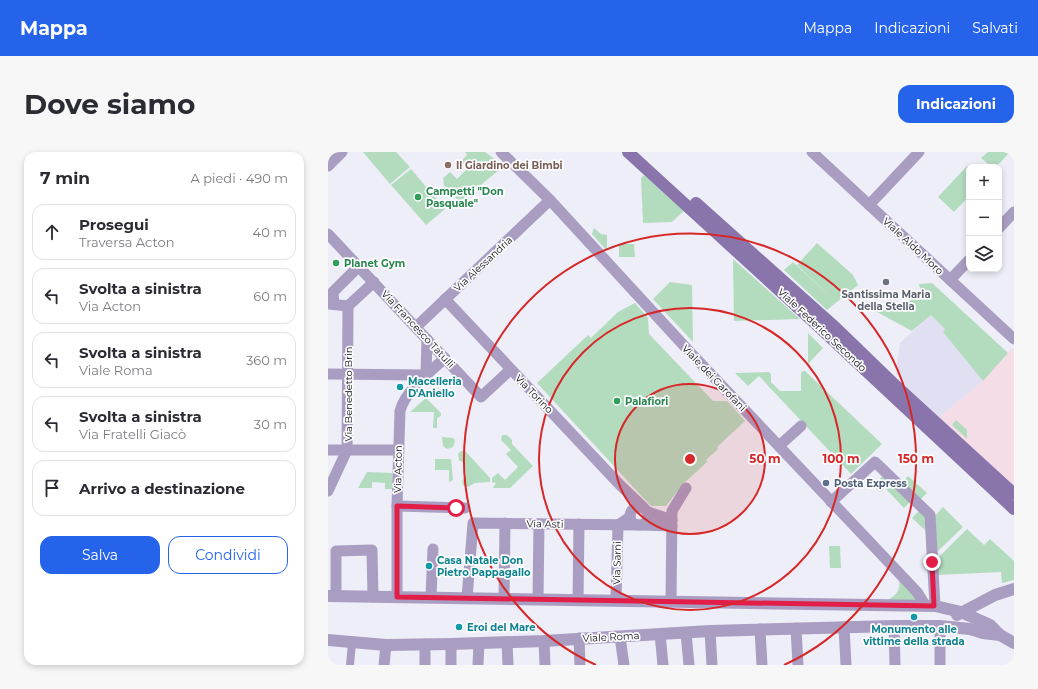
<!DOCTYPE html>
<html lang="it">
<head>
<meta charset="utf-8">
<style>
  :root { --surface:#fff; --page:#f7f7f7; --text:#2b2b33; --muted:#7c7c81; --line:#e1e1e2; --accent:#2563eb }
  body { margin:0; font-family:Montserrat,sans-serif; background:var(--page); color:var(--text) }
  .controls { position:absolute; right:12px; top:12px; display:grid; overflow:hidden; border-radius:8px; box-shadow:0 2px 6px #0003 }
  .controls button { width:36px; height:36px; display:grid; place-items:center; padding:0; border:0; border-bottom:1px solid var(--line); background:var(--surface); color:var(--text); font:20px sans-serif }
  .stop { position:absolute; width:12px; height:12px; margin:-9px; border:3px solid #e11d48; border-radius:50%; background:#fff }
  .stop.end { background:#e11d48; border-color:#fff; box-shadow:0 1px 4px #0008 }
  .list { margin:0; padding:0; list-style:none }
  h2 { display:flex; justify-content:space-between; align-items:center; height:52px; margin:0; padding:0 16px; font-size:17px }
  h2 small { font-size:13px; font-weight:400; color:var(--muted) }
  .list li { display:grid; grid-template-columns:26px 1fr auto; gap:12px; align-items:center; box-sizing:border-box; height:56px; margin:0 8px 8px; padding:0 8px; border:1px solid var(--line); border-radius:12px }
  .list b { display:block; font-size:15px; white-space:nowrap }
  .list p { margin:0; font-size:13px; white-space:nowrap; color:var(--muted) }
  .list em { font-size:13px; font-style:normal; color:var(--muted) }
  .actions { display:flex; gap:8px; padding:12px 16px }
  .actions a { flex:1; padding:9px 0; border:1px solid var(--accent); border-radius:12px; text-align:center; font-size:14px; color:var(--accent) }
  .actions .main { background:var(--accent); color:#fff }
  .icon { flex:none; width:22px; height:22px; fill:none; stroke:currentColor; stroke-width:2; stroke-linecap:round; stroke-linejoin:round }
  .map { position:relative; flex:none; width:686px; height:513px; overflow:hidden; border-radius:12px }
  header { display:flex; align-items:center; gap:24px; box-sizing:border-box; height:56px; padding:0 20px; background:var(--accent); color:#fff }
  header strong { font-size:19px }
  nav { display:flex; gap:22px; margin-inline-start:auto; font-size:14px }
  .intro { display:flex; align-items:center; justify-content:space-between; box-sizing:border-box; height:96px; padding:0 24px }
  h1 { margin:0; font-size:28px }
  .button { padding:10px 18px; border-radius:12px; background:var(--accent); color:#fff; font-size:14px; font-weight:700 }
  main { display:flex; gap:24px; padding:0 24px }
  aside { flex:1; background:var(--surface); border-radius:12px; box-shadow:0 2px 6px #0003 }
  .map>svg:first-child { display:block }
</style>
</head>
<body>
<header>
<strong>Mappa</strong>
<nav><a>Mappa</a><a>Indicazioni</a><a>Salvati</a></nav>
</header>
<div class="intro"><h1>Dove siamo</h1><a class="button">Indicazioni</a></div>
<main>
<aside>
<h2>7 min<small>A piedi · 490 m</small></h2>
<ul class="list">
<li><svg class="icon" aria-label="ahead" viewBox="0 0 24 24"><path d="M12 20V5M6 11l6-6 6 6"/></svg><div><b>Prosegui</b><p>Traversa Acton</p></div><em>40 m</em></li>
<li><svg class="icon" aria-label="left" viewBox="0 0 24 24"><path d="M17 20v-9H6M10 6l-5 5 5 5"/></svg><div><b>Svolta a sinistra</b><p>Via Acton</p></div><em>60 m</em></li>
<li><svg class="icon" aria-label="left" viewBox="0 0 24 24"><path d="M17 20v-9H6M10 6l-5 5 5 5"/></svg><div><b>Svolta a sinistra</b><p>Viale Roma</p></div><em>360 m</em></li>
<li><svg class="icon" aria-label="left" viewBox="0 0 24 24"><path d="M17 20v-9H6M10 6l-5 5 5 5"/></svg><div><b>Svolta a sinistra</b><p>Via Fratelli Giacò</p></div><em>30 m</em></li>
<li><svg class="icon" aria-label="arrive" viewBox="0 0 24 24"><path d="M6 21V4h12l-3 4 3 4H6"/></svg><div><b>Arrivo a destinazione</b></div></li>
</ul>
<div class="actions"><a class="main">Salva</a><a>Condividi</a></div>
</aside>
<div class="map">
<svg width="686" height="513" viewBox="0 0 686 513">
  <rect width="100%" height="100%" fill="#eeeef8"/>
  <!-- commercial -->
  <polygon fill="#f5dde8" points="684,196 686,197 686,336 610,266 655,229"/>
  <!-- built -->
  <polygon fill="#e0e0f2" points="603,163 617,177 615,180 655,229 610,266 575,236 575,229 568,222 572,191"/>
  <!-- green -->
  <g fill="#b3dcbf">
    <polygon points="35,0 68,0 82,15 62,32"/>
    <polygon points="137,0 157,0 176,14 132,50 116,33 115,26 122,20 129,27 140,16 133,9 139,3"/>
    <polygon points="660,0 682,0 668,15 664,15 653,6"/>
    <polygon points="639,14 641,16 641,44 626,60 610,45"/>
    <polygon points="83,17 117,57 98,73 63,33"/>
    <polygon points="316,23 356,59 344,70 315,71 313,26"/>
    <polygon points="266,76 273,82 279,83 279,99 264,82"/>
    <polygon points="489,91 525,123 530,133 499,158 456,118 465,110 507,149 469,113"/>
    <polygon points="291,92 306,92 307,105 291,105"/>
    <polygon points="405,107 472,167 406,169"/>
    <polygon points="342,130 364,133 365,190 325,147"/>
    <polygon points="604,131 680,201 655,229 615,180 617,177 603,163 584,179 536,153 538,150 554,154 579,151 590,142 594,145 591,132"/>
    <polygon points="307,151 320,166 321,182 385,249 399,249 417,269 389,295 390,297 378,308 379,310 355,332 338,354 323,354 321,352 209,231 260,183 263,186 290,160"/>
    <polygon points="480,181 495,196 480,212"/>
    <polygon points="475,219 477,219 554,292 523,322 431,224 420,234 407,221 441,220 443,222 443,230 452,239 473,239 473,221"/>
    <polygon points="98,246 113,261 113,264 109,266 109,276 105,276 106,260 82,260"/>
    <polygon points="628,268 639,278 639,287 624,273"/>
    <polygon points="174,283 179,283 184,288 184,292 205,314 182,336 165,336 168,331 164,330 164,326 170,321 177,328 190,315 178,302 183,298 173,288"/>
    <polygon points="114,285 125,286 127,289 125,295 119,297 115,294"/>
    <polygon points="133,299 137,299 139,301 162,326 162,330 147,331 140,335 135,333 134,329 138,323 136,311 131,308 130,302"/>
    <polygon points="107,307 123,307 125,328 121,330 121,318 107,318"/>
    <polygon points="39,320 64,321 64,337 57,337 57,331 44,330 44,336 30,336"/>
    <polygon points="556,323 582,350 576,356 557,336 552,340 545,333"/>
    <polygon points="580,324 599,341 592,348 574,331"/>
    <polygon points="615,355 635,375 607,402 606,365"/>
    <polygon points="591,359 597,365 598,379 584,366"/>
    <polygon points="639,377 656,393 662,387 686,409 686,428 674,431 673,420 609,423 609,407"/>
    <polygon points="501,394 512,394 513,416 502,416"/>
    <path d="M571 428 586 442 587 448H559C568 444 573 438 571 428Z"/>
  </g>
  <g fill="none" stroke-linecap="round" stroke-linejoin="round">
    <!-- pedestrian -->
    <polyline stroke="#aa9dc2" stroke-width="8" points="22,513 24,491"/>
    <!-- minor -->
    <g stroke="#aa9dc2" stroke-width="11">
      <polyline points="173,0 222,48 359,197 589,440 597,453"/>
      <polyline points="484,0 686,187"/>
      <polyline points="0,14 14,0"/>
      <polyline points="541,53 591,0"/>
      <polyline points="671,76 686,60"/>
      <polyline points="0,82 153,245 182,218"/>
      <polyline points="622,128 641,108"/>
      <polyline points="117,147 292,333 316,356"/>
      <polyline points="0,152 20,154 19,298 0,339"/>
      <polyline points="6,152 5,140 31,114"/>
      <polyline points="20,154 46,130"/>
      <polyline points="88,175 222,48"/>
      <polyline points="0,222 98,223"/>
      <polyline points="98,223 99,187"/>
      <polyline points="451,294 473,274"/>
      <polyline points="0,298 70,298"/>
      <polyline points="503,350 547,310 602,363 607,454"/>
      <polyline points="69,354 137,356"/>
      <circle cx="311" cy="364" r="9"/>
      <polyline points="320,360 344,368"/>
      <polyline points="313,373 344,374"/>
      <polyline points="8,444 8,399 44,398 45,445"/>
      <path d="M69 445V354L72 259C77 239 102 220 117 206"/>
      <polyline points="103,445 105,397"/>
      <polyline points="139,446 145,371 310,373"/>
      <polyline points="176,446 177,371"/>
      <polyline points="210,447 211,372"/>
      <polyline points="250,448 251,372"/>
      <polyline points="288,448 290,373 302,365"/>
      <polyline points="343,449 344,359 358,336"/>
      <polyline points="566,474 567,513"/>
      <polyline points="612,474 612,513"/>
      <polyline points="516,475 518,513"/>
      <polyline points="468,476 470,513"/>
      <polyline points="432,477 434,513"/>
      <polyline points="382,479 384,513"/>
      <polyline points="358,481 361,513"/>
      <polyline points="332,482 335,513"/>
      <polyline points="292,485 296,513"/>
      <polyline points="251,486 252,513"/>
      <polyline points="216,489 217,513"/>
      <polyline points="179,490 180,513"/>
      <polyline points="97,492 97,513"/>
      <polyline points="123,492 123,513"/>
      <polyline points="56,513 58,493"/>
      <polyline points="150,513 151,491"/>
    </g>
    <!-- tertiary -->
    <g stroke="#aa9dc2" stroke-width="12">
      <polyline points="0,444 607,454 633,460 662,473 672,483 686,491"/>
      <polyline points="629,463 667,443 686,437"/>
      <polyline points="0,488 58,493 123,492 216,489 382,479 566,474 612,474 642,477 655,481 672,483"/>
    </g>
    <!-- secondary -->
    <g stroke="#8975ab" stroke-width="12">
      <polyline points="300,0 489,173 686,357"/>
      <polyline points="368,51 508,176 568,234 686,342"/>
    </g>
  </g>
  <g fill="none" stroke-linecap="round" stroke-linejoin="round">
    <!-- route -->
    <polyline stroke="#e11d48" stroke-width="5" points="128,356 69,354 69,445 606,454 604,410"/>
  </g>
  <!-- distance rings -->
  <circle cx="362" cy="307" r="75" fill="#d62828" fill-opacity=".12"/>
  <g fill="none" stroke="#d62828" stroke-width="2">
    <circle cx="362" cy="307" r="75"/>
    <circle cx="362" cy="307" r="151"/>
    <path d="M268 513A226 226 0 1 1 456 513"/>
  </g>
  <!-- markers -->
  <circle fill="#8d6e63" stroke="#fcfcfe" stroke-width="1.5" cx="120" cy="13" r="4"/>
  <g fill="#2e9e5b" stroke="#fcfcfe" stroke-width="1.5">
    <circle cx="90" cy="45" r="4"/>
    <circle cx="8" cy="111" r="4"/>
    <circle cx="289" cy="249" r="4"/>
  </g>
  <circle fill="#6b7280" stroke="#fcfcfe" stroke-width="1.5" cx="558" cy="130" r="4"/>
  <g fill="#0f9aa8" stroke="#fcfcfe" stroke-width="1.5">
    <circle cx="72" cy="235" r="4"/>
    <circle cx="101" cy="414" r="4"/>
    <circle cx="586" cy="465" r="4"/>
    <circle cx="131" cy="475" r="4"/>
  </g>
  <circle fill="#5c6f8a" stroke="#fcfcfe" stroke-width="1.5" cx="498" cy="331" r="4"/>
  <g text-anchor="middle" dominant-baseline="central" stroke-width="3.5" stroke-linejoin="round" paint-order="stroke">
    <!-- education labels -->
    <g font-size="10" font-weight="bold" fill="#785e54" stroke="#fcfcfe" text-anchor="start">
      <text x="128" y="13">Il Giardino dei Bimbi</text>
    </g>
    <!-- leisure labels -->
    <g font-size="10" font-weight="bold" fill="#27864d" stroke="#fcfcfe" text-anchor="start">
      <text x="98" y="39">Campetti "Don<tspan x="98" dy="12">Pasquale"</tspan></text>
      <text x="16" y="111">Planet Gym</text>
      <text x="297" y="249">Palafiori</text>
    </g>
    <!-- street labels -->
    <g font-size="10" fill="#0e0e12" stroke="#fcfcfe">
      <text transform="translate(585 94) rotate(43)">Viale Aldo Moro</text>
      <text transform="translate(155 112) rotate(-43)">Via Alessandria</text>
      <text transform="translate(90 177) rotate(47)">Via Francesco Tatulli</text>
      <text transform="translate(494 178) rotate(43)">Viale Federico Secondo</text>
      <text transform="translate(386 226) rotate(46)">Viale dei Garofani</text>
      <text transform="translate(20 242) rotate(-90)">Via Benedetto Brin</text>
      <text transform="translate(206 242) rotate(46)">Via Torino</text>
      <text transform="translate(70 317) rotate(-89)">Via Acton</text>
      <text transform="translate(217 372) rotate(1)">Via Asti</text>
      <text transform="translate(289 411) rotate(-89)">Via Sarni</text>
      <text transform="translate(283 485) rotate(-3)">Viale Roma</text>
    </g>
    <!-- worship labels -->
    <g font-size="10" font-weight="bold" fill="#5b616d" stroke="#fcfcfe">
      <text x="558" y="142">Santissima Maria<tspan x="558" dy="12">della Stella</tspan></text>
    </g>
    <!-- culture labels -->
    <g font-size="10" font-weight="bold" fill="#0d838f" stroke="#fcfcfe" text-anchor="start">
      <text x="80" y="229">Macelleria<tspan x="80" dy="12">D'Aniello</tspan></text>
      <text x="109" y="408">Casa Natale Don<tspan x="109" dy="12">Pietro Pappagallo</tspan></text>
      <text x="139" y="475">Eroi del Mare</text>
      <text x="586" y="477" text-anchor="middle">Monumento alle<tspan x="586" dy="12">vittime della strada</tspan></text>
    </g>
    <!-- service labels -->
    <g font-size="10" font-weight="bold" fill="#4e5e75" stroke="#fcfcfe" text-anchor="start">
      <text x="506" y="331">Posta Express</text>
    </g>
  </g>
  <circle cx="362" cy="307" r="6" fill="#d62828" stroke="#fcfcfe" stroke-width="2"/>
  <g font-size="12" text-anchor="middle" font-weight="bold" fill="#d62828" stroke="#fcfcfe" stroke-width="3.5" stroke-linejoin="round" paint-order="stroke">
    <text x="437" y="311">50 m</text>
    <text x="513" y="311">100 m</text>
    <text x="588" y="311">150 m</text>
  </g>
</svg>
<div class="controls">
<button>+</button>
<button>−</button>
<button><svg class="icon" aria-label="layers" viewBox="0 0 24 24"><path d="M12 4l9 5-9 5-9-5zM3 14l9 5 9-5"/></svg></button>
</div>
<div class="stop" style="left:128px;top:356px"></div>
<div class="stop end" style="left:604px;top:410px"></div>
</div>
</main>
</body>
</html>
